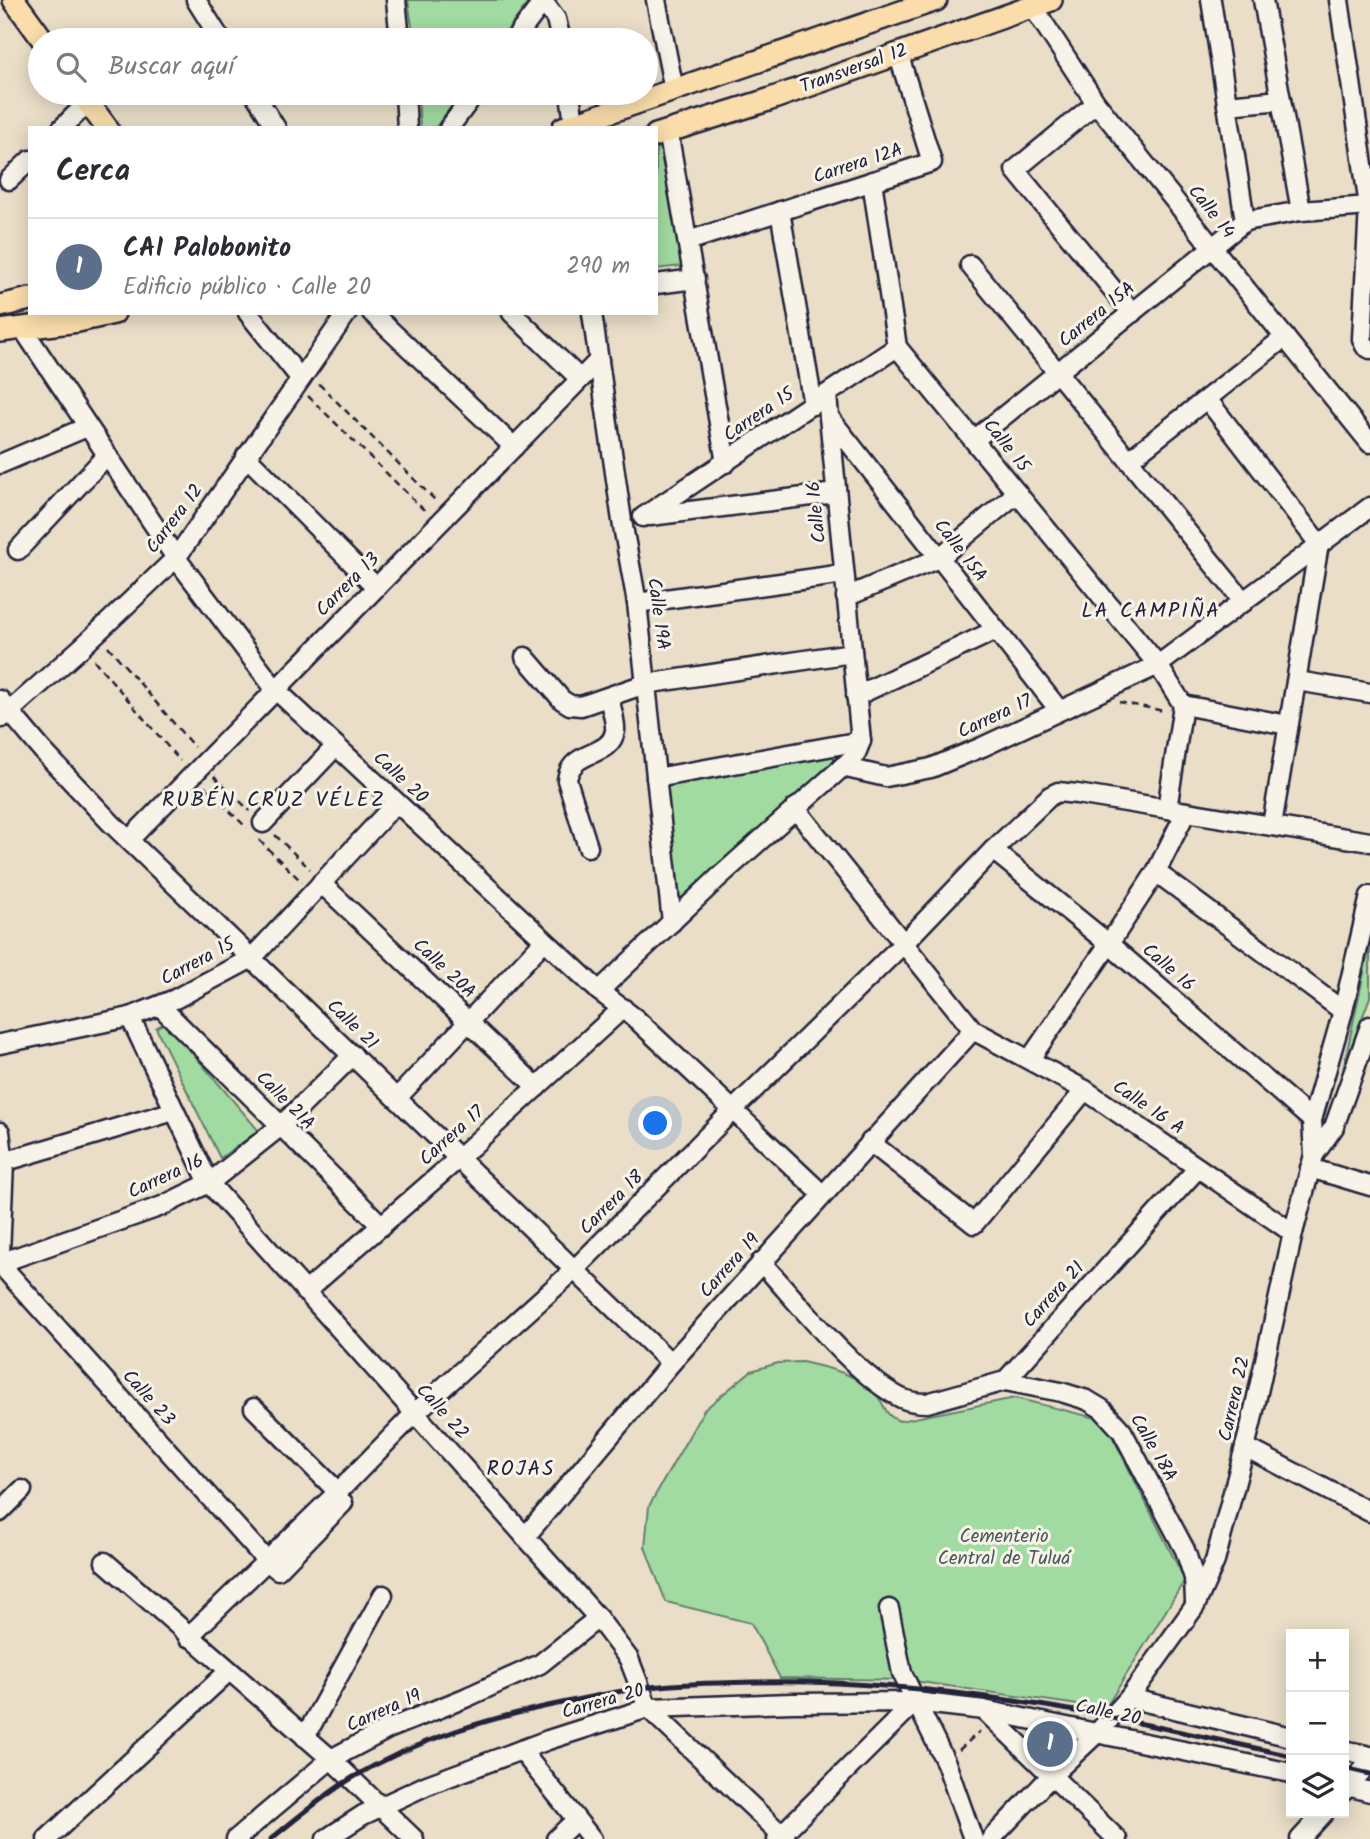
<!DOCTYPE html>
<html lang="es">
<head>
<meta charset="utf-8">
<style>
  :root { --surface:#fff; --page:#f7f7f7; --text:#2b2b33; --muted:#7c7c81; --line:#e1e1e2; --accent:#0b8043 }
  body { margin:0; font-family:Kalam,sans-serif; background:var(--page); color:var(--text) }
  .controls { position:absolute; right:21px; bottom:21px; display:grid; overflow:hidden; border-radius:0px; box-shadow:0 4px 18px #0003 }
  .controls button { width:63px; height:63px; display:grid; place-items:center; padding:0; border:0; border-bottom:2px solid var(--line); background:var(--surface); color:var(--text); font:35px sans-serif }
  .you { position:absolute; left:656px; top:1124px; width:24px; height:24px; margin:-18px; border:5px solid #fff; border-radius:50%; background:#1a73e8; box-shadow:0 0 0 10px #1a73e833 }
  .badge { display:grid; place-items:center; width:46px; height:46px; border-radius:50%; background:var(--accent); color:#fff; font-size:23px; font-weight:700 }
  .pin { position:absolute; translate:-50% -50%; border:4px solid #fff; box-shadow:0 2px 7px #0006 }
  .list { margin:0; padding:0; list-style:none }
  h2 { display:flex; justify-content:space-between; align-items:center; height:91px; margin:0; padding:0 28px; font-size:30px }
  h2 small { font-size:23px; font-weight:400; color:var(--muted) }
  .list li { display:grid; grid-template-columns:46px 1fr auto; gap:21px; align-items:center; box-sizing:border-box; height:98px; padding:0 28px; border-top:2px solid var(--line) }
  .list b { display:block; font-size:26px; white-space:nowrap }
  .list p { margin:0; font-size:23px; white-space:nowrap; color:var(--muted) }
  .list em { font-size:23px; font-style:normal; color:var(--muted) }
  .icon { flex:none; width:38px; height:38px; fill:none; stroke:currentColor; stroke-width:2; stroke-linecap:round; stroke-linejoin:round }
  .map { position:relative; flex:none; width:1370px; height:1839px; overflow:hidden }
  .search { position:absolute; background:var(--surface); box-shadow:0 4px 18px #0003; left:28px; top:28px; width:630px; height:77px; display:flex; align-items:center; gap:18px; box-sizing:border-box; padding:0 24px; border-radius:38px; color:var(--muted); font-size:26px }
  .panel { position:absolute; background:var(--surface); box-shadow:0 4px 18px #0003; left:28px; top:126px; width:630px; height:189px; border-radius:0px }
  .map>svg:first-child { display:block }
</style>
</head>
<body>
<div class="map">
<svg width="1370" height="1839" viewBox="0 0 1370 1839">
  <rect width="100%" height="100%" fill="#eadec8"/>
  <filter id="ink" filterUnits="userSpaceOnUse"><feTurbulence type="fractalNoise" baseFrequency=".0143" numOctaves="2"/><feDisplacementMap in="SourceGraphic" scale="14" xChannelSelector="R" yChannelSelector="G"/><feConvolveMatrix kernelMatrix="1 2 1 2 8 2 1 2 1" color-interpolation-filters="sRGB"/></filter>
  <g filter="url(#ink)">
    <!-- green -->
    <g fill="#a2dba1" stroke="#627e6e" stroke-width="2">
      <polygon points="408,0 530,0 500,40 414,40"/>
      <polygon points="418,93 461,93 435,128 420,128"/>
      <polygon points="660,148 682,266 656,269 656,149"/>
      <polygon points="847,752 678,901 667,785"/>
      <polygon points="1370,945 1370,997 1343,1069"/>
      <polygon points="166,1022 259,1131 220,1158 156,1028"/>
      <path d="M802 1362C829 1368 860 1374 878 1397 888 1410 884 1415 900 1421L1015 1398 1104 1420 1185 1580 1105 1709 907 1680 780 1678 751 1623 666 1602 645 1547 649 1506 704 1410 751 1371 778 1363Z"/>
    </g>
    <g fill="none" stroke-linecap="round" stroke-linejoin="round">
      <defs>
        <g id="minor">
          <polyline points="196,0 221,40"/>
          <polyline points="396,0 400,40"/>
          <polyline points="542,0 556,19 561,40"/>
          <polyline points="656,0 674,90"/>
          <polyline points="1035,0 1033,7 1096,103 1370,443"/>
          <polyline points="1211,0 1245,221"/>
          <polyline points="1263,0 1301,211"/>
          <polyline points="1339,0 1369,206 1362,339 1365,346 1370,349"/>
          <polyline points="514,40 543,2"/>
          <polyline points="254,93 276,128"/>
          <polyline points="405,93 407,128"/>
          <polyline points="570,93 574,124"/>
          <polyline points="1096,103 1015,170 1132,313"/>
          <polyline points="1227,105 1281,100"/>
          <polyline points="62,128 88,102"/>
          <polyline points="449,128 475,93"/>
          <polyline points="668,131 726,463"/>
          <polyline points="9,180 30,160"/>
          <polyline points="872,181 897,347 1158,665 1183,705"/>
          <polyline points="780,211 813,405"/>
          <polyline points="1245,221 1301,211 1370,206"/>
          <polyline points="688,241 932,162 898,53"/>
          <polyline points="970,265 1244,602"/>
          <polyline points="656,284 695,279"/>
          <polyline points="248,313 300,378"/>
          <polyline points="372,313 514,447"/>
          <polyline points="512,313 580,379"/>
          <polyline points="592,313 622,521 637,603 672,922"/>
          <polyline points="23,329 176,558 275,689 599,991 636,1019 822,1194"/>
          <polyline points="1207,399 1319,544 1272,825"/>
          <polyline points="829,417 1059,710"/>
          <polyline points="974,440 1245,221"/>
          <polyline points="246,456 376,587"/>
          <polyline points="1129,460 1285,337"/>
          <polyline points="0,464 87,427"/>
          <polyline points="650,516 836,493"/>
          <polyline points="643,517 897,347"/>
          <polyline points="18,550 107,455"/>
          <polyline points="846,597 939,558 1017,493"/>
          <polyline points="637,603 844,574"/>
          <polyline points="525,657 562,700 570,705 581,706 645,684 852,653"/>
          <polyline points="1297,681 1370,693"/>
          <polyline points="856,696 996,630"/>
          <polyline points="0,700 43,751 111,823 671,1363"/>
          <polyline points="1183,705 1288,725"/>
          <polyline points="2,718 82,647 176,558 347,313"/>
          <polyline points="842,767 886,777 931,768 982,747 1158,665 1370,507"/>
          <polyline points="656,778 861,741"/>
          <polyline points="795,808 973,1030 1085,1090 1293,1233"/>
          <polyline points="1167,809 1183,705"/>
          <polyline points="263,823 336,746"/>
          <polyline points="129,840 599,360"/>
          <path d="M588 847 567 780C571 748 610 759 615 731 616 721 611 708 609 698"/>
          <polyline points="993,850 1109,944 1312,1120"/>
          <polyline points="1156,872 1343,1011"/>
          <polyline points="321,883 537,1087"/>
          <polyline points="599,991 719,877 855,756 861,741 827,396"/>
          <polyline points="160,1006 382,1226"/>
          <polyline points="130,1017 209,1183 598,1618 629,1659 648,1708 786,1839"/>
          <polyline points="0,1044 130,1017 175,999 252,958 396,803"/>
          <polyline points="1030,1059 1109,944 1156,872 1186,812"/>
          <polyline points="397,1098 544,941"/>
          <polyline points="0,1132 4,1163 0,1253"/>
          <polyline points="870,1142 974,1224 1085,1090"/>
          <polyline points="1314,1155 1334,1127 1370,1026"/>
          <polyline points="0,1163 174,1111"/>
          <polyline points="1310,1168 1370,1186"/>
          <path d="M761 1262C798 1302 854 1375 901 1398 910 1402 918 1403 927 1403L1005 1381 1061 1392 1087 1400 1102 1409 1122 1431 1185 1550 1194 1578 1195 1602"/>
          <polyline points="0,1263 162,1206 209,1183 281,1126 353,1055"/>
          <polyline points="0,1264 266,1560 278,1570 343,1503"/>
          <polyline points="305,1292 459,1158 623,1008"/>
          <polyline points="1005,1381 1198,1168"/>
          <polyline points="254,1408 338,1492"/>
          <polyline points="1245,1447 1370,1512"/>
          <polyline points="0,1512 22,1490"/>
          <polyline points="525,1537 671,1363 973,1030"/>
          <polyline points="105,1562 331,1759 414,1839"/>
          <polyline points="889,1609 902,1673 946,1763 973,1839"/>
          <polyline points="188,1637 338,1492 415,1413 574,1270 734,1109 904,943 993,850 1050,796 1058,792 1077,794 1370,842"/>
          <polyline points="1129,1698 1291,1737"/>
          <polyline points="984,1710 1117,1839"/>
          <polyline points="305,1737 383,1595"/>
          <polyline points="521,1750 592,1839"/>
          <polyline points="1344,1750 1370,1756"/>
          <polyline points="1344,1785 1370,1792"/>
          <polyline points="1344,1791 1370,1762"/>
          <polyline points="47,1839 229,1671"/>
          <polyline points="236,1839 331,1759 388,1729 465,1698 540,1664 598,1618"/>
          <polyline points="326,1839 363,1815 427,1785 548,1740 648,1708 792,1703 915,1702 984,1710 1023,1718 1291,1773"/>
          <polyline points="556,1839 576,1820"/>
          <polyline points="777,1839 915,1702"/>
          <polyline points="991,1839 1051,1776 1097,1733 1129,1698 1195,1606 1215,1561 1251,1424 1293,1233 1314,1155 1312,1120 1343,1011 1370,896"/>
          <polyline points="1300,1839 1324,1813"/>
        </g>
        <g id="major">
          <polyline points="14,0 43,40"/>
          <polyline points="81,93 107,128"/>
          <polyline points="563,128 936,0"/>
          <polyline points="656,135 768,100 1051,0"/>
          <polyline points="0,306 30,299"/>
          <polyline points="0,331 78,321 114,313"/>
        </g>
      </defs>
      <!-- minor casing -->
      <use href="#minor" stroke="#22223b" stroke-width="23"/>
      <!-- major casing -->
      <use href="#major" stroke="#22223b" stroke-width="26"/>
      <!-- path -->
      <g stroke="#22223b" stroke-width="2.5" stroke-dasharray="7 5" stroke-linecap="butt">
        <polyline points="319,384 436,501"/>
        <polyline points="308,396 426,512"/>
        <polyline points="108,646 194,747"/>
        <polyline points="94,660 180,761"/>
        <polyline points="1119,702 1164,711"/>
        <polyline points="214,776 250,811"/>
        <polyline points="204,786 247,828"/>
        <polyline points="275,835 310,869"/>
        <polyline points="259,840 302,882"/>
        <polyline points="959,1750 980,1731"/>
      </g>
      <!-- minor -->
      <use href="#minor" stroke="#f7f3e8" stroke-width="18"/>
      <!-- major -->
      <use href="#major" stroke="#faddab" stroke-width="21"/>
      <!-- rail -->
      <g stroke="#22223b" stroke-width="5">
        <polyline points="1344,1768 1370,1774"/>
        <path d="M271 1839C297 1818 324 1795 352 1778 417 1739 489 1718 562 1703 589 1697 615 1692 641 1688 678 1683 716 1683 753 1682 938 1678 1112 1716 1291 1756"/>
      </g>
    </g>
  </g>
  <g text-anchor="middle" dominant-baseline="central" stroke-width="6" stroke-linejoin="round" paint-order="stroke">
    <!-- street labels -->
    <g font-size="19" fill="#22223b" stroke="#f7f3e8">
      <text transform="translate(854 69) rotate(-20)">Transversal 12</text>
      <text transform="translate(858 164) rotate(-18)">Carrera 12A</text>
      <text transform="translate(1211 212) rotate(51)">Calle 14</text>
      <text transform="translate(1097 315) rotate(-39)">Carrera 15A</text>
      <text transform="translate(759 415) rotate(-34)">Carrera 15</text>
      <text transform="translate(1006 446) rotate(51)">Calle 15</text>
      <text transform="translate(817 512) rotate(-96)">Calle 16</text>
      <text transform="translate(175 519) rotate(-53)">Carrera 12</text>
      <text transform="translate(960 551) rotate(52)">Calle 15A</text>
      <text transform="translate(348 585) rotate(-45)">Carrera 13</text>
      <text transform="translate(658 614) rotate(82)">Calle 19A</text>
      <text transform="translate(995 717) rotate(-25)">Carrera 17</text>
      <text transform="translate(400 778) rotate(43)">Calle 20</text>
      <text transform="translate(198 962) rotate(-28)">Carrera 15</text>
      <text transform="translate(1168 968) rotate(41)">Calle 16</text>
      <text transform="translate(444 969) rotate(43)">Calle 20A</text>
      <text transform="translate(352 1025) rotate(44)">Calle 21</text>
      <text transform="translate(285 1101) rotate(45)">Calle 21A</text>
      <text transform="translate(1148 1108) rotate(34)">Calle 16 A</text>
      <text transform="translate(452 1136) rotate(-42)">Carrera 17</text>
      <text transform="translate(166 1177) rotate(-25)">Carrera 16</text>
      <text transform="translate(612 1203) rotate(-45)">Carrera 18</text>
      <text transform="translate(730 1266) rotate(-48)">Carrera 19</text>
      <text transform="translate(1054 1295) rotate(-48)">Carrera 21</text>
      <text transform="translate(148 1398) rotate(48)">Calle 23</text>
      <text transform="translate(1235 1399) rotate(-77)">Carrera 22</text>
      <text transform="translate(442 1412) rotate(48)">Calle 22</text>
      <text transform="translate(1153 1448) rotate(60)">Calle 18A</text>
      <text transform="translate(603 1702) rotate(-16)">Carrera 20</text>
      <text transform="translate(384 1711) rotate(-24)">Carrera 19</text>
      <text transform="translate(1108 1713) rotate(12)">Calle 20</text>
    </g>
    <!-- park labels -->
    <g font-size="19" fill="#485a5a" stroke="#f7f3e8">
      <text x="1004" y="1537">Cementerio<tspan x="1004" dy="22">Central de Tuluá</tspan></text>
    </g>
    <!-- neighbourhood labels -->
    <g font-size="21" letter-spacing="2" fill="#22223b" stroke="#f7f3e8">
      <text x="1151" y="611">LA CAMPIÑA</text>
      <text x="274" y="800">RUBÉN CRUZ VÉLEZ</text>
      <text x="521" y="1469">ROJAS</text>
    </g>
  </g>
</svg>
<div class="controls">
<button>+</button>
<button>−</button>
<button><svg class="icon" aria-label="layers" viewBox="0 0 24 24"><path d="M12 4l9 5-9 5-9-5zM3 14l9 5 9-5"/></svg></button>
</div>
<div class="you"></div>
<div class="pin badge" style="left:1050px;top:1744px;background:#5c6f8a">1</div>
<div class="search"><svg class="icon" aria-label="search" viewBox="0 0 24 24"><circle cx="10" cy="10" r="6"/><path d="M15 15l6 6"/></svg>Buscar aquí</div>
<section class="panel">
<h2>Cerca<small></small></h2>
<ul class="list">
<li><span class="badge" style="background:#5c6f8a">1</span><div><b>CAI Palobonito</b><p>Edificio público · Calle 20</p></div><em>290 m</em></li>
</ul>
</section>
</div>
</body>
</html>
